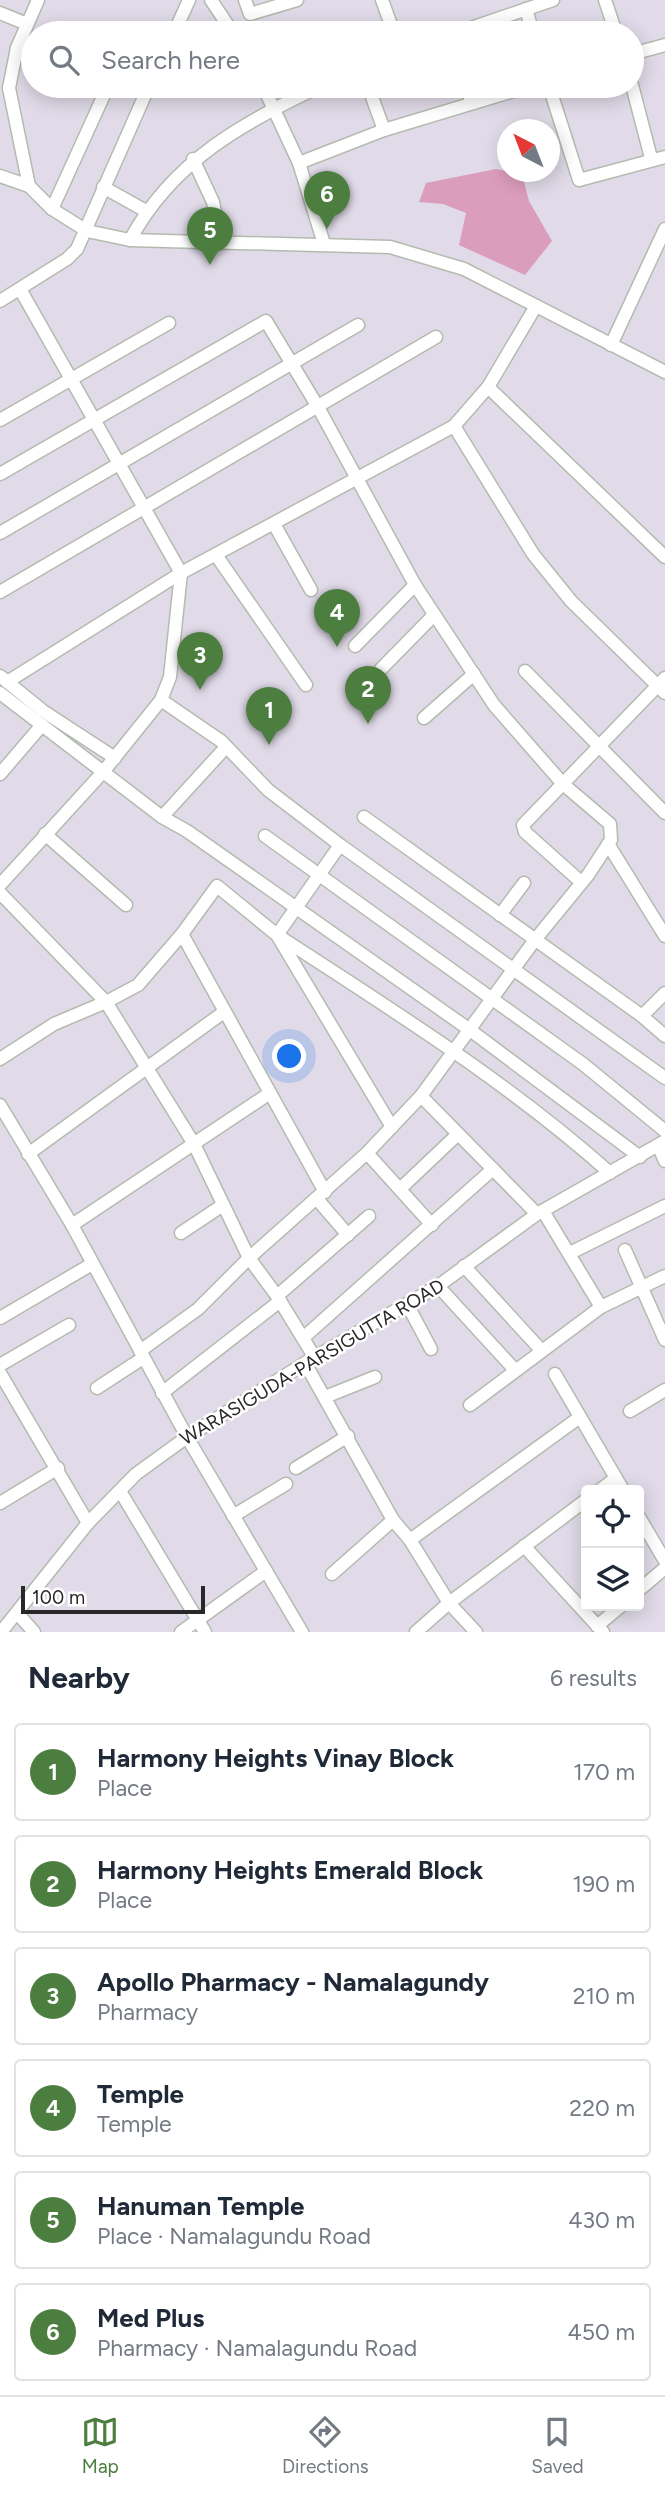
<!DOCTYPE html>
<html lang="en">
<head>
<meta charset="utf-8">
<style>
  :root { --surface:#fff; --page:#f6f6f7; --text:#1f2937; --muted:#747a83; --line:#e0e1e3; --accent:#4c7e40 }
  body { margin:0; font-family:Figtree,sans-serif; background:var(--page); color:var(--text) }
  .controls { position:absolute; right:21px; bottom:21px; display:grid; overflow:hidden; border-radius:7px; box-shadow:0 4px 18px #0003 }
  .controls button { width:63px; height:63px; display:grid; place-items:center; padding:0; border:0; border-bottom:2px solid var(--line); background:var(--surface); color:var(--text); font:35px sans-serif }
  .compass { position:absolute; left:497px; top:119px; width:63px; height:63px; border-radius:50%; background:var(--surface); box-shadow:0 4px 18px #0003; rotate:318deg }
  .scale { position:absolute; left:21px; bottom:18px; width:184px; box-sizing:border-box; padding-left:7px; border:4px solid #282828; border-top:0; font-size:19px; line-height:24px; white-space:nowrap; color:#282828; -webkit-text-stroke:5px #fff; paint-order:stroke }
  .you { position:absolute; left:290px; top:1057px; width:24px; height:24px; margin:-18px; border:5px solid #fff; border-radius:50%; background:#1a73e8; box-shadow:0 0 0 10px #1a73e833 }
  .badge { display:grid; place-items:center; width:46px; height:46px; border-radius:50%; background:var(--accent); color:#fff; font-size:23px; font-weight:700 }
  .pin { position:absolute; translate:-50% -58px; filter:drop-shadow(0 2px 4px #0008) }
  .pin::after { content:''; position:absolute; top:37px; width:24px; height:21px; background:inherit; clip-path:polygon(0 0,100% 0,50% 100%) }
  .list { margin:0; padding:0; list-style:none }
  h2 { display:flex; justify-content:space-between; align-items:center; height:91px; margin:0; padding:0 28px; font-size:30px }
  h2 small { font-size:23px; font-weight:400; color:var(--muted) }
  .list li { display:grid; grid-template-columns:46px 1fr auto; gap:21px; align-items:center; box-sizing:border-box; height:98px; margin:0 14px 14px; padding:0 14px; border:2px solid var(--line); border-radius:7px }
  .list b { display:block; font-size:26px; white-space:nowrap }
  .list p { margin:0; font-size:23px; white-space:nowrap; color:var(--muted) }
  .list em { font-size:23px; font-style:normal; color:var(--muted) }
  .icon { flex:none; width:38px; height:38px; fill:none; stroke:currentColor; stroke-width:2; stroke-linecap:round; stroke-linejoin:round }
  .map { position:relative; flex:none; width:665px; height:1632px; overflow:hidden }
  .search { position:absolute; background:var(--surface); box-shadow:0 4px 18px #0003; left:21px; right:21px; top:21px; height:77px; display:flex; align-items:center; gap:18px; box-sizing:border-box; padding:0 24px; border-radius:38px; color:var(--muted); font-size:26px }
  .sheet { height:763px; background:var(--surface) }
  nav { display:flex; justify-content:space-around; align-items:center; box-sizing:border-box; height:98px; border-top:2px solid var(--line); background:var(--surface); font-size:19px; color:var(--muted) }
  nav a { display:grid; justify-items:center; gap:4px }
  nav .on { color:var(--accent) }
  .map>svg:first-child { display:block }
</style>
</head>
<body>
<div class="map">
<svg width="665" height="1632" viewBox="0 0 665 1632">
  <rect width="100%" height="100%" fill="#e1dbe9"/>
  <!-- green -->
  <polygon fill="#db9dbc" points="496,169 522,174 529,201 552,241 525,275 459,245 466,213 443,204 419,202 426,183"/>
  <g fill="none" stroke-linecap="round" stroke-linejoin="round">
    <defs>
      <g id="minor">
        <polyline points="38,0 17,48 9,88 29,186 52,209 87,231 130,240 390,247 464,269 665,372"/>
        <polyline points="211,0 233,33"/>
        <polyline points="245,0 250,14 297,0"/>
        <polyline points="382,0 394,33"/>
        <polyline points="605,0 616,33"/>
        <polyline points="526,9 533,33"/>
        <polyline points="0,13 27,24"/>
        <polyline points="174,33 189,0"/>
        <polyline points="456,33 553,0"/>
        <polyline points="17,48 33,53"/>
        <polyline points="632,54 665,45"/>
        <polyline points="632,85 651,158"/>
        <polyline points="263,86 299,163 324,244"/>
        <polyline points="368,86 384,130"/>
        <polyline points="466,86 472,103"/>
        <polyline points="549,86 579,180 665,157"/>
        <polyline points="193,159 213,202 221,242"/>
        <polyline points="299,163 384,130 530,86"/>
        <polyline points="0,176 29,186"/>
        <polyline points="103,187 146,211"/>
        <polyline points="52,209 108,86"/>
        <path d="M130 240C172 162 243 122 321 86"/>
        <polyline points="0,301 67,259 77,249 149,86"/>
        <polyline points="611,345 665,229"/>
        <polyline points="488,387 665,557"/>
        <polyline points="0,420 169,323"/>
        <polyline points="454,426 533,554 571,601 665,693"/>
        <polyline points="0,474 266,321 318,407 415,585 494,705 563,784 610,824 611,840 588,875 534,941 421,1096 367,1153 249,1258 198,1309 140,1351"/>
        <polyline points="274,524 311,590"/>
        <polyline points="0,533 358,325"/>
        <polyline points="216,555 306,685"/>
        <polyline points="0,592 436,337"/>
        <polyline points="355,646 415,585"/>
        <polyline points="381,669 434,615"/>
        <polyline points="525,671 665,813"/>
        <polyline points="0,676 43,711 115,758"/>
        <polyline points="7,682 181,573 454,426 488,387 536,306"/>
        <polyline points="0,693 162,817 187,831 470,1030 640,1157"/>
        <polyline points="161,700 221,741 268,790 340,845 665,1078"/>
        <polyline points="424,718 474,674"/>
        <polyline points="0,774 42,725"/>
        <polyline points="162,817 226,747"/>
        <polyline points="364,817 642,1016 665,1036"/>
        <polyline points="45,834 126,905"/>
        <polyline points="265,836 583,1064 665,1131"/>
        <polyline points="608,844 665,936"/>
        <path d="M340 845 277 935C392 1010 508 1082 610 1173"/>
        <polyline points="581,882 525,832 523,825 665,678"/>
        <polyline points="0,885 103,772 161,700 170,677 181,573 20,289"/>
        <polyline points="0,893 106,1002 194,1144 249,1258 277,1296 315,1358"/>
        <polyline points="500,915 524,883"/>
        <polyline points="182,934 325,1192"/>
        <polyline points="642,1016 665,993"/>
        <polyline points="0,1059 54,1024 106,1002 138,985 182,934 217,886 277,935 392,1127"/>
        <polyline points="421,1096 537,1214"/>
        <polyline points="0,1105 72,1225 187,1437 302,1632"/>
        <polyline points="658,1145 665,1161"/>
        <polyline points="367,1153 432,1225"/>
        <polyline points="28,1154 224,1012"/>
        <polyline points="400,1189 458,1134"/>
        <polyline points="317,1199 348,1235"/>
        <polyline points="543,1211 601,1307 665,1276"/>
        <polyline points="72,1225 270,1093"/>
        <polyline points="181,1233 223,1205"/>
        <polyline points="625,1250 665,1340"/>
        <polyline points="570,1253 665,1206"/>
        <polyline points="464,1266 541,1350"/>
        <polyline points="438,1286 515,1370"/>
        <polyline points="277,1296 369,1216"/>
        <polyline points="407,1304 431,1349"/>
        <polyline points="0,1318 92,1264"/>
        <polyline points="303,1338 493,1169"/>
        <polyline points="305,1363 393,1520 410,1540 449,1603 476,1632"/>
        <polyline points="0,1365 69,1325"/>
        <polyline points="0,1373 88,1523"/>
        <polyline points="555,1374 623,1490"/>
        <polyline points="97,1388 143,1358"/>
        <polyline points="162,1393 280,1301"/>
        <polyline points="325,1397 375,1377"/>
        <polyline points="470,1405 601,1307"/>
        <polyline points="630,1411 665,1390"/>
        <polyline points="296,1468 348,1436"/>
        <polyline points="600,1490 616,1478"/>
        <polyline points="120,1491 205,1632"/>
        <polyline points="0,1503 58,1468"/>
        <polyline points="233,1516 286,1484"/>
        <polyline points="639,1517 665,1561"/>
        <polyline points="410,1540 580,1417"/>
        <polyline points="524,1546 603,1632"/>
        <polyline points="332,1574 393,1520"/>
        <polyline points="639,1590 665,1568"/>
        <polyline points="18,1614 34,1632"/>
        <polyline points="597,1626 621,1606"/>
        <polyline points="1,1632 88,1523 136,1474 187,1437 305,1363 438,1286 537,1214 665,1141"/>
        <polyline points="181,1632 266,1571"/>
        <polyline points="416,1632 449,1603 586,1500"/>
      </g>
    </defs>
    <!-- minor casing -->
    <use href="#minor" stroke="#b3bbaf" stroke-width="15"/>
    <!-- minor -->
    <use href="#minor" stroke="#fff" stroke-width="12"/>
  </g>
  <g text-anchor="middle" dominant-baseline="central" stroke-width="5" stroke-linejoin="round" paint-order="stroke">
    <!-- street labels -->
    <g font-size="19" fill="#282828" stroke="#fff">
      <text transform="translate(312 1362) rotate(-31)">WARASIGUDA-PARSIGUTTA ROAD</text>
    </g>
  </g>
</svg>
<div class="controls">
<button><svg class="icon" aria-label="locate" viewBox="0 0 24 24"><circle cx="12" cy="12" r="6"/><path d="M12 2v4M12 18v4M2 12h4M18 12h4"/></svg></button>
<button><svg class="icon" aria-label="layers" viewBox="0 0 24 24"><path d="M12 4l9 5-9 5-9-5zM3 14l9 5 9-5"/></svg></button>
</div>
<svg class="compass" viewBox="-18 -18 36 36"><path d="M0-13l5 13h-10z" fill="#e53935"/><path d="M0 13l5-13h-10z" fill="#747a83"/></svg>
<div class="scale">100 m</div>
<div class="you"></div>
<div class="pin badge" style="left:269px;top:745px">1</div>
<div class="pin badge" style="left:368px;top:724px">2</div>
<div class="pin badge" style="left:200px;top:690px">3</div>
<div class="pin badge" style="left:337px;top:647px">4</div>
<div class="pin badge" style="left:210px;top:265px">5</div>
<div class="pin badge" style="left:327px;top:229px">6</div>
<div class="search"><svg class="icon" aria-label="search" viewBox="0 0 24 24"><circle cx="10" cy="10" r="6"/><path d="M15 15l6 6"/></svg>Search here</div>
</div>
<section class="sheet">
<h2>Nearby<small>6 results</small></h2>
<ul class="list">
<li><span class="badge">1</span><div><b>Harmony Heights Vinay Block</b><p>Place</p></div><em>170 m</em></li>
<li><span class="badge">2</span><div><b>Harmony Heights Emerald Block</b><p>Place</p></div><em>190 m</em></li>
<li><span class="badge">3</span><div><b>Apollo Pharmacy - Namalagundy</b><p>Pharmacy</p></div><em>210 m</em></li>
<li><span class="badge">4</span><div><b>Temple</b><p>Temple</p></div><em>220 m</em></li>
<li><span class="badge">5</span><div><b>Hanuman Temple</b><p>Place · Namalagundu Road</p></div><em>430 m</em></li>
<li><span class="badge">6</span><div><b>Med Plus</b><p>Pharmacy · Namalagundu Road</p></div><em>450 m</em></li>
</ul>
</section>
<nav>
<a class="on"><svg class="icon" aria-label="map" viewBox="0 0 24 24"><path d="M3 6l6-2 6 2 6-2v14l-6 2-6-2-6 2zM9 4v14M15 6v14"/></svg>Map</a>
<a><svg class="icon" aria-label="directions" viewBox="0 0 24 24"><path d="M12 3l9 9-9 9-9-9zM9 14v-3h6M13 9l2 2-2 2"/></svg>Directions</a>
<a><svg class="icon" aria-label="saved" viewBox="0 0 24 24"><path d="M7 4h10v16l-5-4-5 4z"/></svg>Saved</a>
</nav>
</body>
</html>
